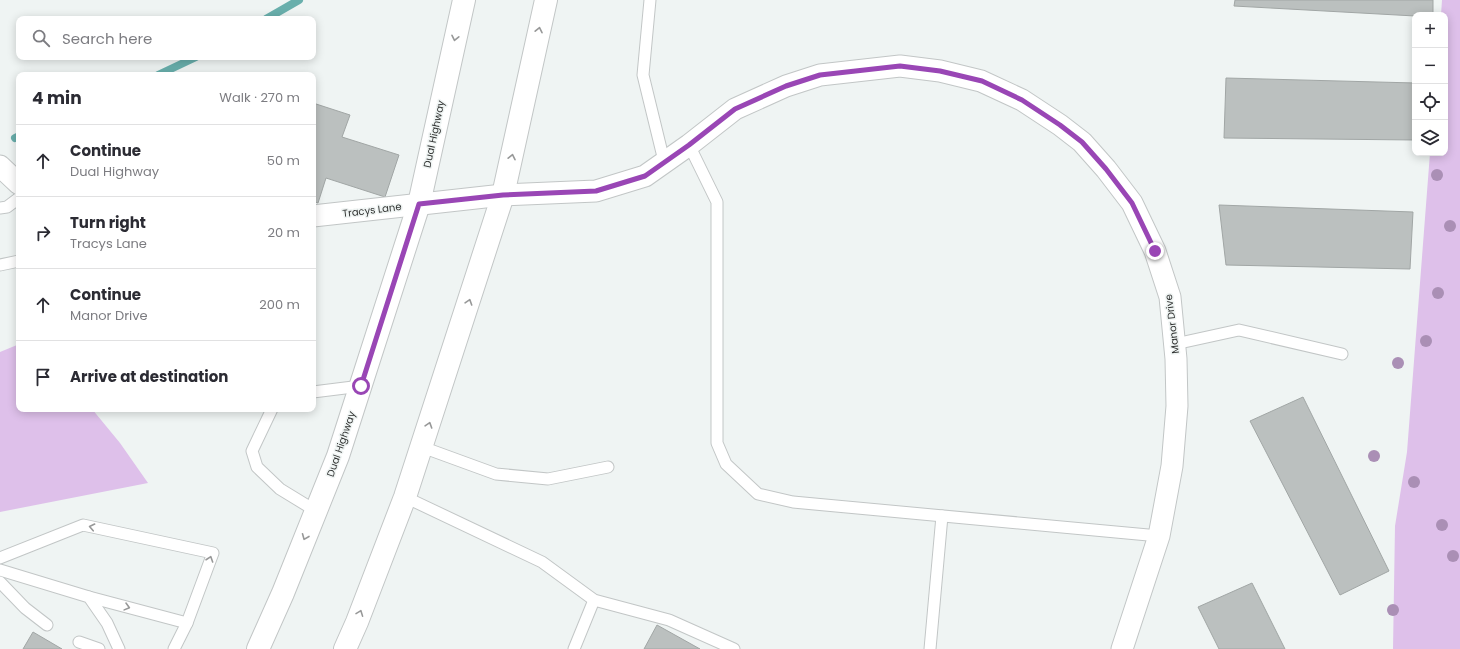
<!DOCTYPE html>
<html lang="en">
<head>
<meta charset="utf-8">
<style>
  :root { --surface:#fff; --page:#f2f2f3; --text:#2b2b33; --muted:#7c7c81; --line:#e1e1e2 }
  body { margin:0; font-family:Poppins,sans-serif; background:var(--page); color:var(--text) }
  .controls { position:absolute; right:12px; top:12px; display:grid; overflow:hidden; border-radius:8px; box-shadow:0 2px 10px #0003 }
  .controls button { width:36px; height:36px; display:grid; place-items:center; padding:0; border:0; border-bottom:1px solid var(--line); background:var(--surface); color:var(--text); font:20px sans-serif }
  .stop { position:absolute; width:12px; height:12px; margin:-9px; border:3px solid #9946b5; border-radius:50%; background:#fff }
  .stop.end { background:#9946b5; border-color:#fff; box-shadow:0 1px 4px #0008 }
  .list { margin:0; padding:0; list-style:none }
  h2 { display:flex; justify-content:space-between; align-items:center; height:52px; margin:0; padding:0 16px; font-size:17px }
  h2 small { font-size:13px; font-weight:400; color:var(--muted) }
  .list li { display:grid; grid-template-columns:26px 1fr auto; gap:12px; align-items:center; box-sizing:border-box; height:72px; padding:0 16px; border-top:1px solid var(--line) }
  .list b { display:block; font-size:15px; white-space:nowrap }
  .list p { margin:0; font-size:13px; white-space:nowrap; color:var(--muted) }
  .list em { font-size:13px; font-style:normal; color:var(--muted) }
  .icon { flex:none; width:22px; height:22px; fill:none; stroke:currentColor; stroke-width:2; stroke-linecap:round; stroke-linejoin:round }
  .map { position:relative; flex:none; width:1460px; height:649px; overflow:hidden }
  .search { position:absolute; background:var(--surface); box-shadow:0 2px 10px #0003; left:16px; top:16px; width:300px; height:44px; display:flex; align-items:center; gap:10px; box-sizing:border-box; padding:0 14px; border-radius:8px; color:var(--muted); font-size:15px }
  .panel { position:absolute; background:var(--surface); box-shadow:0 2px 10px #0003; left:16px; top:72px; width:300px; height:340px; border-radius:8px }
  .map>svg:first-child { display:block }
</style>
</head>
<body>
<div class="map">
<svg width="1460" height="649" viewBox="0 0 1460 649">
  <rect width="100%" height="100%" fill="#eff4f3"/>
  <!-- green -->
  <g fill="#dec0ea">
    <polygon points="1442,0 1460,0 1460,649 1393,649 1395,526 1407,452 1430,153 1445,153 1445,15 1441,15"/>
    <polygon points="17,345 19,347 19,409 92,409 120,443 148,483 0,512 0,352"/>
  </g>
  <g fill="none" stroke-linecap="round" stroke-linejoin="round">
    <!-- stream -->
    <g stroke="#69afac" stroke-width="8">
      <polyline points="266,19 299,0"/>
      <polyline points="158,75 196,57"/>
      <polyline points="15,138 19,136"/>
    </g>
  </g>
  <!-- building -->
  <g fill="#bbc0bf" stroke="#a1a6a5">
    <polygon points="1235,0 1433,0 1433,15 1415,16 1234,6"/>
    <polygon points="1226,78 1415,83 1415,140 1224,138"/>
    <polygon points="313,103 350,115 342,137 399,155 385,197 326,178 318,203 313,201"/>
    <polygon points="1219,205 1413,212 1410,269 1226,265"/>
    <polygon points="1303,397 1389,571 1340,595 1250,421"/>
    <polygon points="1252,583 1285,649 1219,649 1198,607"/>
    <polygon points="657,625 700,649 644,649"/>
    <polygon points="33,632 62,649 23,649"/>
  </g>
  <g fill="none" stroke-linecap="round" stroke-linejoin="round">
    <defs>
      <g id="service">
        <polyline points="650,0 643,75 664,161"/>
        <polyline points="689,145 717,202 717,443 726,464 758,494 793,502 1159,536"/>
        <polyline points="0,208 7,207 19,198"/>
        <polyline points="0,265 19,261"/>
        <polyline points="1175,344 1239,330 1342,354"/>
        <polyline points="313,392 361,386"/>
        <polyline points="272,409 252,451 257,467 280,489 316,511"/>
        <polyline points="422,447 496,474 548,479 608,467"/>
        <polyline points="405,497 542,562 594,600 669,620 734,649"/>
        <polyline points="0,558 83,525 213,553 187,623 89,597"/>
        <polyline points="0,570 89,597 107,623 119,649"/>
        <polyline points="0,582 25,608 47,625"/>
        <polyline points="79,642 99,649"/>
        <polyline points="174,649 187,623"/>
        <polyline points="574,649 594,600"/>
        <polyline points="930,649 942,516"/>
      </g>
      <g id="minor">
        <polyline points="0,166 19,184"/>
        <polyline points="313,216 503,195 596,191 645,176 689,145 735,109 786,86 820,75 900,66 940,71 981,81 1022,100 1060,125 1082,142 1106,169 1132,203 1155,251 1170,297 1176,359 1177,406 1172,466 1159,536 1122,649"/>
      </g>
      <g id="primary">
        <polyline points="258,649 283,593 338,456 419,204 464,0"/>
        <polyline points="345,649 357,622 405,497 503,195 546,0"/>
      </g>
    </defs>
    <!-- service casing -->
    <use href="#service" stroke="#c2c6c6" stroke-width="13"/>
    <!-- minor casing -->
    <use href="#minor" stroke="#c2c6c6" stroke-width="23"/>
    <!-- primary casing -->
    <use href="#primary" stroke="#c2c6c6" stroke-width="24"/>
    <!-- service -->
    <use href="#service" stroke="#fff" stroke-width="11"/>
    <!-- minor -->
    <use href="#minor" stroke="#fff" stroke-width="21"/>
    <!-- primary -->
    <use href="#primary" stroke="#fff" stroke-width="22"/>
  </g>
  <!-- trees -->
  <g fill="#aa8fb5">
    <circle cx="1437" cy="175" r="6"/>
    <circle cx="1450" cy="226" r="6"/>
    <circle cx="1438" cy="293" r="6"/>
    <circle cx="1426" cy="341" r="6"/>
    <circle cx="1398" cy="363" r="6"/>
    <circle cx="1374" cy="456" r="6"/>
    <circle cx="1414" cy="482" r="6"/>
    <circle cx="1442" cy="525" r="6"/>
    <circle cx="1453" cy="556" r="6"/>
    <circle cx="1393" cy="610" r="6"/>
  </g>
  <!-- one-way arrows -->
  <defs><path id="oneway-chevron" d="M-2-3.5L2.5 0L-2 3.5" fill="none" stroke-width="1.6" stroke-linecap="round" stroke-linejoin="round"/></defs>
  <g stroke="#979898">
    <use href="#oneway-chevron" transform="translate(539 30) rotate(-78)"/>
    <use href="#oneway-chevron" transform="translate(455 38) rotate(102)"/>
    <use href="#oneway-chevron" transform="translate(512 157) rotate(-78)"/>
    <use href="#oneway-chevron" transform="translate(469 302) rotate(-72)"/>
    <use href="#oneway-chevron" transform="translate(429 425) rotate(-72)"/>
    <use href="#oneway-chevron" transform="translate(92 527) rotate(-168)"/>
    <use href="#oneway-chevron" transform="translate(305 537) rotate(112)"/>
    <use href="#oneway-chevron" transform="translate(210 559) rotate(-71)"/>
    <use href="#oneway-chevron" transform="translate(127 607) rotate(15)"/>
    <use href="#oneway-chevron" transform="translate(360 613) rotate(-69)"/>
  </g>
  <g fill="none" stroke-linecap="round" stroke-linejoin="round">
    <!-- route -->
    <polyline stroke="#9946b5" stroke-width="5" points="361,386 419,204 503,195 596,191 645,176 689,145 735,109 786,86 820,75 900,66 940,71 982,81 1022,100 1060,125 1082,142 1106,169 1132,203 1155,251"/>
  </g>
  <g text-anchor="middle" dominant-baseline="central" stroke-width="3" stroke-linejoin="round" paint-order="stroke">
    <!-- street labels -->
    <g font-size="10" fill="#2f3130" stroke="#eff4f3">
      <text transform="translate(434 134) rotate(-78)">Dual Highway</text>
      <text transform="translate(372 210) rotate(-7)">Tracys Lane</text>
      <text transform="translate(1172 324) rotate(-97)">Manor Drive</text>
      <text transform="translate(341 444) rotate(-71)">Dual Highway</text>
    </g>
  </g>
</svg>
<div class="controls">
<button>+</button>
<button>−</button>
<button><svg class="icon" aria-label="locate" viewBox="0 0 24 24"><circle cx="12" cy="12" r="6"/><path d="M12 2v4M12 18v4M2 12h4M18 12h4"/></svg></button>
<button><svg class="icon" aria-label="layers" viewBox="0 0 24 24"><path d="M12 4l9 5-9 5-9-5zM3 14l9 5 9-5"/></svg></button>
</div>
<div class="stop" style="left:361px;top:386px"></div>
<div class="stop end" style="left:1155px;top:251px"></div>
<div class="search"><svg class="icon" aria-label="search" viewBox="0 0 24 24"><circle cx="10" cy="10" r="6"/><path d="M15 15l6 6"/></svg>Search here</div>
<section class="panel">
<h2>4 min<small>Walk · 270 m</small></h2>
<ul class="list">
<li><svg class="icon" aria-label="ahead" viewBox="0 0 24 24"><path d="M12 20V5M6 11l6-6 6 6"/></svg><div><b>Continue</b><p>Dual Highway</p></div><em>50 m</em></li>
<li><svg class="icon" aria-label="right" viewBox="0 0 24 24"><path d="M7 20v-9h11M14 6l5 5-5 5"/></svg><div><b>Turn right</b><p>Tracys Lane</p></div><em>20 m</em></li>
<li><svg class="icon" aria-label="ahead" viewBox="0 0 24 24"><path d="M12 20V5M6 11l6-6 6 6"/></svg><div><b>Continue</b><p>Manor Drive</p></div><em>200 m</em></li>
<li><svg class="icon" aria-label="arrive" viewBox="0 0 24 24"><path d="M6 21V4h12l-3 4 3 4H6"/></svg><div><b>Arrive at destination</b></div></li>
</ul>
</section>
</div>
</body>
</html>
